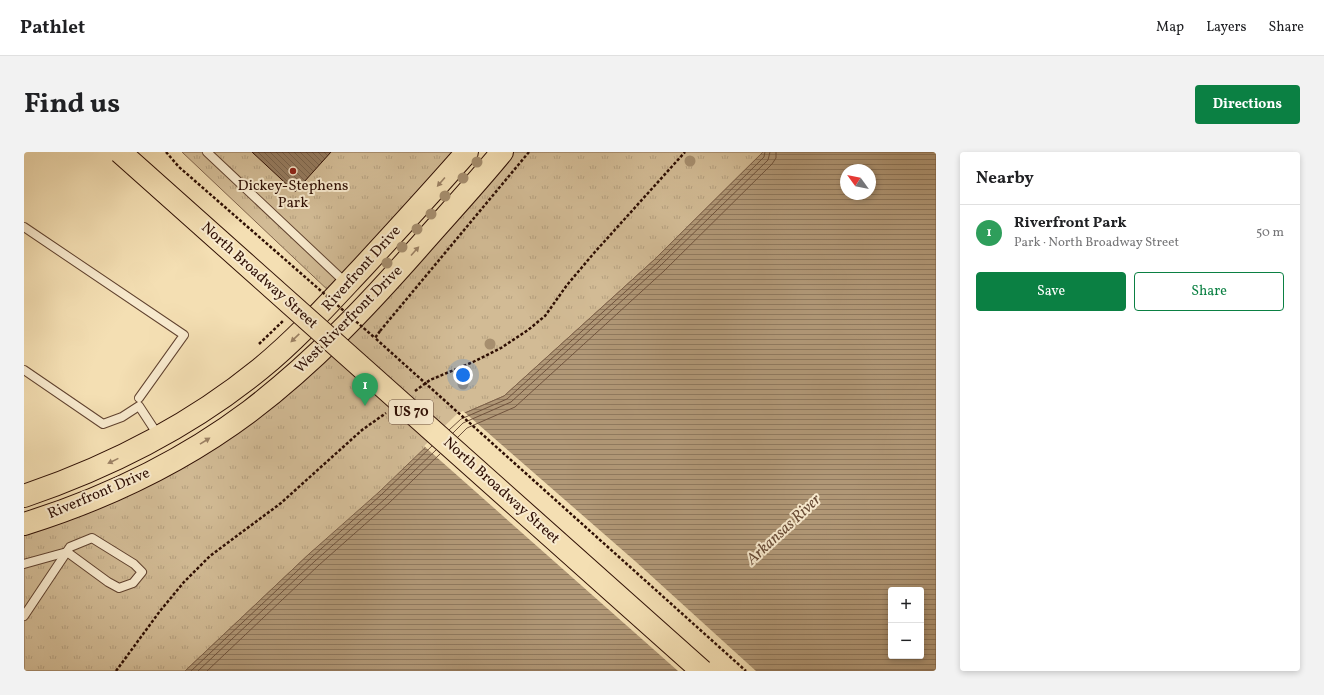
<!DOCTYPE html>
<html lang="en">
<head>
<meta charset="utf-8">
<style>
  :root { --surface:#fff; --page:#f2f2f2; --text:#202124; --muted:#757577; --line:#e0e0e0; --accent:#0b8043 }
  body { margin:0; font-family:Vollkorn,serif; background:var(--page); color:var(--text) }
  .controls { position:absolute; right:12px; bottom:12px; display:grid; overflow:hidden; border-radius:4px; box-shadow:0 2px 6px #0003 }
  .controls button { width:36px; height:36px; display:grid; place-items:center; padding:0; border:0; border-bottom:1px solid var(--line); background:var(--surface); color:var(--text); font:20px sans-serif }
  .compass { position:absolute; left:816px; top:12px; width:36px; height:36px; border-radius:50%; background:var(--surface); box-shadow:0 2px 6px #0003; rotate:303deg }
  .you { position:absolute; left:439px; top:223px; width:14px; height:14px; margin:-10px; border:3px solid #fff; border-radius:50%; background:#1a73e8; box-shadow:0 0 0 6px #1a73e833 }
  .badge { display:grid; place-items:center; width:26px; height:26px; border-radius:50%; background:var(--accent); color:#fff; font-size:13px; font-weight:700 }
  .pin { position:absolute; translate:-50% -33px; filter:drop-shadow(0 1px 2px #0008) }
  .pin::after { content:''; position:absolute; top:21px; width:14px; height:12px; background:inherit; clip-path:polygon(0 0,100% 0,50% 100%) }
  .list { margin:0; padding:0; list-style:none }
  h2 { display:flex; justify-content:space-between; align-items:center; height:52px; margin:0; padding:0 16px; font-size:17px }
  h2 small { font-size:13px; font-weight:400; color:var(--muted) }
  .list li { display:grid; grid-template-columns:26px 1fr auto; gap:12px; align-items:center; box-sizing:border-box; height:56px; padding:0 16px; border-top:1px solid var(--line) }
  .list b { display:block; font-size:15px; white-space:nowrap }
  .list p { margin:0; font-size:13px; white-space:nowrap; color:var(--muted) }
  .list em { font-size:13px; font-style:normal; color:var(--muted) }
  .actions { display:flex; gap:8px; padding:12px 16px }
  .actions a { flex:1; padding:9px 0; border:1px solid var(--accent); border-radius:4px; text-align:center; font-size:14px; color:var(--accent) }
  .actions .main { background:var(--accent); color:#fff }
  .map { position:relative; flex:none; width:912px; height:519px; overflow:hidden; border-radius:4px }
  header { display:flex; align-items:center; gap:24px; box-sizing:border-box; height:56px; padding:0 20px; background:var(--surface); border-bottom:1px solid var(--line) }
  header strong { font-size:19px }
  nav { display:flex; gap:22px; margin-inline-start:auto; font-size:14px }
  .intro { display:flex; align-items:center; justify-content:space-between; box-sizing:border-box; height:96px; padding:0 24px }
  h1 { margin:0; font-size:28px }
  .button { padding:10px 18px; border-radius:4px; background:var(--accent); color:#fff; font-size:14px; font-weight:700 }
  main { display:flex; gap:24px; padding:0 24px }
  aside { flex:1; background:var(--surface); border-radius:4px; box-shadow:0 2px 6px #0003 }
  .map>svg:first-child { display:block }
</style>
</head>
<body>
<header>
<strong>Pathlet</strong>
<nav><a>Map</a><a>Layers</a><a>Share</a></nav>
</header>
<div class="intro"><h1>Find us</h1><a class="button">Directions</a></div>
<main>
<div class="map">
<svg width="912" height="519" viewBox="0 0 912 519">
  <defs>
    <pattern id="grass-tufts" width="24" height="20" patternUnits="userSpaceOnUse"><rect width="24" height="20" fill="#d2bb95"/><path d="M3 7l-1-3M5 7V3M7 7l1-3M15 17l-1-3M17 17v-4M19 17l1-3" fill="none" stroke="#b5a07f"/></pattern>
    <pattern id="water-rules" width="6" height="5" patternUnits="userSpaceOnUse"><rect width="6" height="5" fill="#b19877"/><path d="M0 2.5h6" fill="none" stroke="#907a5f"/></pattern>
    <pattern id="building-back-hatch" width="6" height="6" patternUnits="userSpaceOnUse"><rect width="6" height="6" fill="#957b5f"/><path d="M-1 5l2 2M0 0l6 6M5-1l2 2" fill="none" stroke="#7a634c"/></pattern>
  </defs>
  <rect width="100%" height="100%" fill="#f4dfb3"/>
  <filter id="stains"><feTurbulence type="fractalNoise" baseFrequency=".005" numOctaves="4"/><feColorMatrix values="0 0 0 0 .2 0 0 0 0 .09 0 0 0 0 .02 0 0 0 .5 -.17"/></filter>
  <radialGradient id="worn" r=".72"><stop offset=".6" stop-color="#630" stop-opacity="0"/><stop offset="1" stop-color="#630" stop-opacity=".3"/></radialGradient>
  <!-- grass -->
  <g fill="url(#grass-tufts)" stroke="#80644c">
    <polygon points="158,0 429,0 307,141"/>
    <polygon points="478,0 739,0 630,108 480,244 434,264 340,356 285,402 161,519 0,519 0,371 148,309 283,211"/>
  </g>
  <!-- water -->
  <path fill="url(#water-rules)" stroke="#7d6149" fill-rule="evenodd" d="M739 0H912V519H161L285 402 355 340 434 264 480 244 630 108ZM822 18H846V42H822ZM867 438H897V504H867Z"/>
  <!-- pier -->
  <polygon fill="#f4dfb3" points="439,259 611,409 732,519 654,519 400,294 433,262"/>
  <g fill="none" stroke-linecap="round" stroke-linejoin="round">
    <!-- shore -->
    <g stroke="#70533d" stroke-width="1">
      <polyline points="425,278 437,267 483,247 633,111 740,5 741,0"/>
      <polyline points="429,281 439,271 487,250 636,114 744,8 746,0"/>
      <polyline points="434,285 443,276 491,255 640,119 748,12 752,6 752,0"/>
      <polyline points="167,519 288,405 357,343 408,294"/>
      <polyline points="174,519 291,409 361,347 412,298"/>
      <polyline points="183,519 295,413 365,351 416,302"/>
    </g>
  </g>
  <!-- building -->
  <polygon fill="url(#building-back-hatch)" stroke="#2e0e03" points="228,0 307,0 271,40"/>
  <g fill="none" stroke-linecap="round" stroke-linejoin="round">
    <defs>
      <g id="service">
        <polyline points="183,0 322,131"/>
        <polyline points="0,75 160,183 115,246"/>
        <polyline points="0,218 79,272 98,265 115,254 134,283"/>
        <polyline points="0,412 43,400"/>
        <polyline points="0,464 46,395 68,386 110,412 118,420 109,431 95,436 84,430 43,400"/>
      </g>
      <g id="primary">
        <path d="M0 344C85 315 166 274 236 217 274 186 306 150 339 115 374 77 409 39 443 0"/>
        <path d="M0 372C80 347 158 310 226 259 289 211 342 155 394 96 422 64 451 33 478 0"/>
      </g>
    </defs>
    <!-- service casing -->
    <use href="#service" stroke="#60422f" stroke-width="10"/>
    <!-- primary casing -->
    <use href="#primary" stroke="#2e0e03" stroke-width="24"/>
    <!-- path -->
    <g stroke="#2e0e03" stroke-width="2.5" stroke-dasharray="3 2" stroke-linecap="butt">
      <polyline points="356,179 505,0"/>
      <polyline points="235,192 260,168"/>
      <polyline points="391,239 406,228 449,210 477,196 504,178 521,164 543,133 570,101 661,0"/>
      <polyline points="92,519 136,459 160,430 186,404 257,351 338,278 362,261"/>
    </g>
    <!-- service -->
    <use href="#service" stroke="#f8eace" stroke-width="8"/>
    <!-- primary -->
    <use href="#primary" stroke="#f4dfb3" stroke-width="22"/>
    <defs>
      <polyline id="primary-bridge" points="96,0 678,519"/>
    </defs>
    <!-- primary-bridge casing -->
    <use href="#primary-bridge" stroke="#2e0e03" stroke-width="24" stroke-linecap="butt"/>
    <!-- path-bridge -->
    <g stroke="#2e0e03" stroke-width="2.5" stroke-dasharray="3 2" stroke-linecap="butt">
      <polyline points="142,0 155,15 351,186"/>
      <polyline points="356,179 351,186 722,519"/>
    </g>
    <!-- primary-bridge -->
    <use href="#primary-bridge" stroke="#f4dfb3" stroke-width="22"/>
  </g>
  <!-- trees -->
  <g fill="#a68e6e">
    <circle cx="666" cy="9" r="5.5"/>
    <circle cx="453" cy="10" r="5.5"/>
    <circle cx="439" cy="26" r="5.5"/>
    <circle cx="421" cy="44" r="5.5"/>
    <circle cx="407" cy="62" r="5.5"/>
    <circle cx="393" cy="77" r="5.5"/>
    <circle cx="378" cy="95" r="5.5"/>
    <circle cx="363" cy="111" r="5.5"/>
    <circle cx="466" cy="192" r="5.5"/>
    <circle cx="439" cy="232" r="5.5"/>
  </g>
  <!-- one-way arrows -->
  <defs><path id="oneway-solid" d="M-6-.8H1V-3.2L6.5 0L1 3.2V.8H-6Z"/></defs>
  <g fill="#9b8164">
    <use href="#oneway-solid" transform="translate(417 30) rotate(131)"/>
    <use href="#oneway-solid" transform="translate(391 99) rotate(-48)"/>
    <use href="#oneway-solid" transform="translate(271 186) rotate(136)"/>
    <use href="#oneway-solid" transform="translate(181 289) rotate(-32)"/>
    <use href="#oneway-solid" transform="translate(89 309) rotate(154)"/>
  </g>
  <!-- markers -->
  <circle fill="#8f2418" stroke="#f8eace" stroke-width="1.5" cx="269" cy="19" r="4"/>
  <g text-anchor="middle" dominant-baseline="central" stroke-width="4" stroke-linejoin="round" paint-order="stroke">
    <!-- shield labels -->
    <rect fill="#f8eace" stroke="#6b5040" stroke-width="1" x="365" y="248" width="44" height="24" rx="3"/>
    <g font-size="14" font-weight="bold" fill="#2e0e03">
      <text x="387" y="260">US 70</text>
    </g>
    <!-- poi labels -->
    <g font-size="15" fill="#2e0e03" stroke="#f8eace">
      <text x="269" y="34">Dickey-Stephens<tspan x="269" dy="17">Park</tspan></text>
    </g>
    <!-- street labels -->
    <g font-size="15" fill="#2e0e03" stroke="#f8eace">
      <text transform="translate(338 117) rotate(-48)">Riverfront Drive</text>
      <text transform="translate(235 124) rotate(42)">North Broadway Street</text>
      <text transform="translate(325 168) rotate(-45)">West Riverfront Drive</text>
      <text transform="translate(477 339) rotate(42)">North Broadway Street</text>
      <text transform="translate(75 342) rotate(-23)">Riverfront Drive</text>
    </g>
    <!-- water labels -->
    <g font-size="16" font-style="italic" fill="#694c37" stroke="#f8eace">
      <text transform="translate(760 378) rotate(-43)">Arkansas River</text>
    </g>
  </g>
  <rect width="100%" height="100%" filter="url(#stains)"/>
  <rect width="100%" height="100%" fill="url(#worn)"/>
</svg>
<div class="controls">
<button>+</button>
<button>−</button>
</div>
<svg class="compass" viewBox="-18 -18 36 36"><path d="M0-13l5 13h-10z" fill="#e53935"/><path d="M0 13l5-13h-10z" fill="#757577"/></svg>
<div class="you"></div>
<div class="pin badge" style="left:341px;top:254px;background:#2e9e5b">1</div>
</div>
<aside>
<h2>Nearby<small></small></h2>
<ul class="list">
<li><span class="badge" style="background:#2e9e5b">1</span><div><b>Riverfront Park</b><p>Park · North Broadway Street</p></div><em>50 m</em></li>
</ul>
<div class="actions"><a class="main">Save</a><a>Share</a></div>
</aside>
</main>
</body>
</html>
